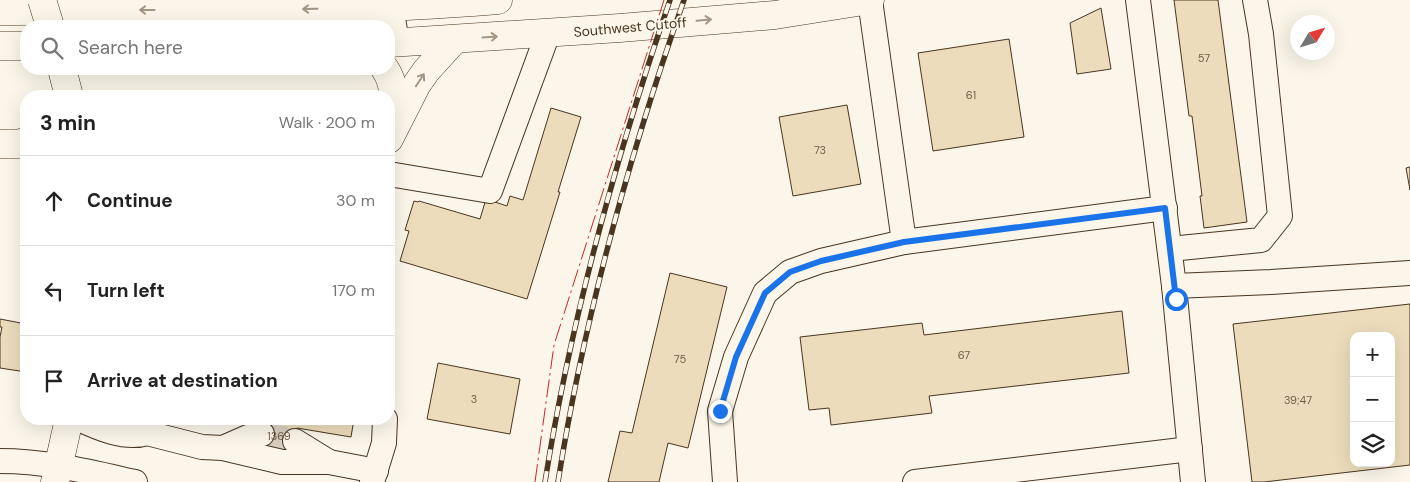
<!DOCTYPE html>
<html lang="en">
<head>
<meta charset="utf-8">
<style>
  :root { --surface:#fff; --page:#f2f2f2; --text:#222; --muted:#767676; --line:#e0e0e0 }
  body { margin:0; font-family:"DM Sans",sans-serif; background:var(--page); color:var(--text) }
  .controls { position:absolute; right:15px; bottom:15px; display:grid; overflow:hidden; border-radius:10px; box-shadow:0 5px 20px #0002 }
  .controls button { width:45px; height:45px; display:grid; place-items:center; padding:0; border:0; border-bottom:1px solid var(--line); background:var(--surface); color:var(--text); font:25px sans-serif }
  .compass { position:absolute; left:1290px; top:15px; width:45px; height:45px; border-radius:50%; background:var(--surface); box-shadow:0 5px 20px #0002; rotate:52deg }
  .stop { position:absolute; width:15px; height:15px; margin:-11px; border:4px solid #1a73e8; border-radius:50%; background:#fff }
  .stop.end { background:#1a73e8; border-color:#fff; box-shadow:0 1px 5px #0008 }
  .list { margin:0; padding:0; list-style:none }
  h2 { display:flex; justify-content:space-between; align-items:center; height:65px; margin:0; padding:0 20px; font-size:21px }
  h2 small { font-size:16px; font-weight:400; color:var(--muted) }
  .list li { display:grid; grid-template-columns:32px 1fr auto; gap:15px; align-items:center; box-sizing:border-box; height:90px; padding:0 20px; border-top:1px solid var(--line) }
  .list b { display:block; font-size:19px; white-space:nowrap }
  .list em { font-size:16px; font-style:normal; color:var(--muted) }
  .icon { flex:none; width:28px; height:28px; fill:none; stroke:currentColor; stroke-width:2; stroke-linecap:round; stroke-linejoin:round }
  .map { position:relative; flex:none; width:1410px; height:482px; overflow:hidden }
  .search { position:absolute; background:var(--surface); box-shadow:0 5px 20px #0002; left:20px; top:20px; width:375px; height:55px; display:flex; align-items:center; gap:12px; box-sizing:border-box; padding:0 18px; border-radius:20px; color:var(--muted); font-size:19px }
  .panel { position:absolute; background:var(--surface); box-shadow:0 5px 20px #0002; left:20px; top:90px; width:375px; height:335px; border-radius:20px }
  .map>svg:first-child { display:block }
</style>
</head>
<body>
<div class="map">
<svg width="1410" height="482" viewBox="0 0 1410 482">
  <rect width="100%" height="100%" fill="#fbf6e9"/>
  <!-- building -->
  <g fill="#ecdcbc" stroke="#4a3520" fill-rule="evenodd">
    <polygon points="1174,0 1218,0 1247,222 1204,228 1200,196 1202,196 1192,116 1189,116"/>
    <polygon points="1101,8 1111,69 1077,74 1070,23"/>
    <polygon points="1009,39 1024,137 933,151 918,53"/>
    <polygon points="847,105 861,184 793,196 779,117"/>
    <polygon points="551,108 581,117 558,192 560,192 527,299 400,261 409,231 405,230 414,201 418,202 419,201 480,219 486,199 507,206 510,196 523,200"/>
    <polygon points="1410,167 1410,190 1406,168"/>
    <polygon points="670,273 727,287 688,448 668,443 659,482 608,482 620,431 632,433"/>
    <path d="M1410 304V465L1264 482H1252L1233 324ZM1354 336H1391V463H1354Z"/>
    <polygon points="1122,311 1129,373 929,396 932,413 831,425 829,408 809,410 800,337 922,323 924,335"/>
    <polygon points="0,319 26,324 26,372 0,368 0,337 2,327 0,327"/>
    <polygon points="438,363 520,379 510,434 427,419"/>
    <polygon points="247,419 354,419 351,437 297,428 292,454 260,448 264,422"/>
  </g>
  <g fill="none" stroke-linecap="round" stroke-linejoin="round">
    <!-- minor-tunnel -->
    <polyline stroke="#d8cfc1" stroke-width="24" stroke-dasharray="24 12" stroke-linecap="butt" points="262,434 295,441"/>
    <defs>
      <g id="minor">
        <polyline points="382,0 391,6 397,43"/>
        <polyline points="870,0 904,242 1165,208"/>
        <polyline points="1138,0 1174,286 1193,482"/>
        <polyline points="389,174 490,191 548,33"/>
        <polyline points="1170,249 1261,240 1280,216 1261,34 1255,0"/>
        <polyline points="1174,286 1271,282 1410,273"/>
        <path d="M79 419C98 428 125 440 147 433L151 420"/>
        <polyline points="147,433 202,447 223,448 282,462 329,462 376,471"/>
        <polyline points="295,441 329,462"/>
        <polyline points="223,448 248,437 262,434"/>
        <path d="M0 461C46 461 90 472 135 482"/>
        <polyline points="372,482 384,443 385,419"/>
        <polyline points="725,482 720,411 736,357 765,293 790,272 821,261 904,242"/>
        <polyline points="915,482 1190,449"/>
      </g>
      <g id="major">
        <path d="M0 11C166 10 333 14 498 0"/>
        <polyline points="389,43 620,28 775,15 870,0"/>
        <polyline points="0,46 26,46"/>
      </g>
      <g id="highway">
        <polyline points="62,69 69,96"/>
        <path d="M385 69C395 84 394 97 389 114"/>
        <polyline points="389,139 417,84 426,71 454,40"/>
        <polyline points="0,144 19,144 26,141"/>
        <polyline points="55,482 69,419"/>
      </g>
    </defs>
    <!-- minor casing -->
    <use href="#minor" stroke="#4a3520" stroke-width="26"/>
    <!-- major casing -->
    <use href="#major" stroke="#4a3520" stroke-width="29"/>
    <!-- highway casing -->
    <use href="#highway" stroke="#4a3520" stroke-width="29"/>
    <!-- minor -->
    <use href="#minor" stroke="#fbf6e9" stroke-width="24"/>
    <!-- major -->
    <use href="#major" stroke="#fbf6e9" stroke-width="28"/>
    <!-- highway -->
    <use href="#highway" stroke="#fbf6e9" stroke-width="28"/>
    <defs>
      <g id="rail">
        <path d="M545 482C571 318 616 157 670 0"/>
        <path d="M558 482C584 318 629 156 684 0"/>
      </g>
    </defs>
    <!-- rail casing -->
    <use href="#rail" stroke="#4a3520" stroke-width="5.5"/>
    <!-- rail -->
    <use href="#rail" stroke="#fbf6e9" stroke-width="4" stroke-dasharray="11" stroke-linecap="butt"/>
    <defs>
      <polyline id="highway-bridge" points="42,0 50,26"/>
    </defs>
    <!-- highway-bridge casing -->
    <use href="#highway-bridge" stroke="#4a3520" stroke-width="29" stroke-linecap="butt"/>
    <!-- highway-bridge -->
    <use href="#highway-bridge" stroke="#fbf6e9" stroke-width="28"/>
    <!-- power -->
    <polyline stroke="#c62828" stroke-width="1" stroke-dasharray="18 4 2.5 4" stroke-linecap="butt" points="535,482 554,345 664,0"/>
  </g>
  <!-- one-way arrows -->
  <defs><path id="oneway-shaft" d="M-6 0H5M1.5-3L5.5 0L1.5 3" fill="none" stroke-width="1.6" stroke-linecap="round" stroke-linejoin="round" transform="scale(1.25)"/></defs>
  <g stroke="#a29684">
    <use href="#oneway-shaft" transform="translate(310 9) rotate(179)"/>
    <use href="#oneway-shaft" transform="translate(147 10) rotate(180)"/>
    <use href="#oneway-shaft" transform="translate(704 20) rotate(-5)"/>
    <use href="#oneway-shaft" transform="translate(490 37) rotate(-4)"/>
    <use href="#oneway-shaft" transform="translate(420 80) rotate(-57)"/>
  </g>
  <g fill="none" stroke-linecap="round" stroke-linejoin="round">
    <!-- route -->
    <polyline stroke="#1a73e8" stroke-width="6" points="720,411 736,357 765,293 790,272 821,261 904,242 1165,208 1176,299"/>
  </g>
  <g text-anchor="middle" dominant-baseline="central" stroke-width="4" stroke-linejoin="round" paint-order="stroke">
    <!-- number labels -->
    <g font-size="11" fill="#725f47">
      <text x="1204" y="58">57</text>
      <text x="971" y="95">61</text>
      <text x="820" y="150">73</text>
      <text x="964" y="355">67</text>
      <text x="680" y="359">75</text>
      <text x="474" y="399">3</text>
      <text x="1298" y="400">39;47</text>
      <text x="279" y="436">1369</text>
    </g>
    <!-- street labels -->
    <g font-size="14" fill="#4a3520" stroke="#fbf6e9">
      <text transform="translate(630 27) rotate(-5)">Southwest Cutoff</text>
    </g>
  </g>
</svg>
<div class="controls">
<button>+</button>
<button>−</button>
<button><svg class="icon" aria-label="layers" viewBox="0 0 24 24"><path d="M12 4l9 5-9 5-9-5zM3 14l9 5 9-5"/></svg></button>
</div>
<svg class="compass" viewBox="-18 -18 36 36"><path d="M0-13l5 13h-10z" fill="#e53935"/><path d="M0 13l5-13h-10z" fill="#767676"/></svg>
<div class="stop" style="left:1176px;top:299px"></div>
<div class="stop end" style="left:720px;top:411px"></div>
<div class="search"><svg class="icon" aria-label="search" viewBox="0 0 24 24"><circle cx="10" cy="10" r="6"/><path d="M15 15l6 6"/></svg>Search here</div>
<section class="panel">
<h2>3 min<small>Walk · 200 m</small></h2>
<ul class="list">
<li><svg class="icon" aria-label="ahead" viewBox="0 0 24 24"><path d="M12 20V5M6 11l6-6 6 6"/></svg><div><b>Continue</b></div><em>30 m</em></li>
<li><svg class="icon" aria-label="left" viewBox="0 0 24 24"><path d="M17 20v-9H6M10 6l-5 5 5 5"/></svg><div><b>Turn left</b></div><em>170 m</em></li>
<li><svg class="icon" aria-label="arrive" viewBox="0 0 24 24"><path d="M6 21V4h12l-3 4 3 4H6"/></svg><div><b>Arrive at destination</b></div></li>
</ul>
</section>
</div>
</body>
</html>
